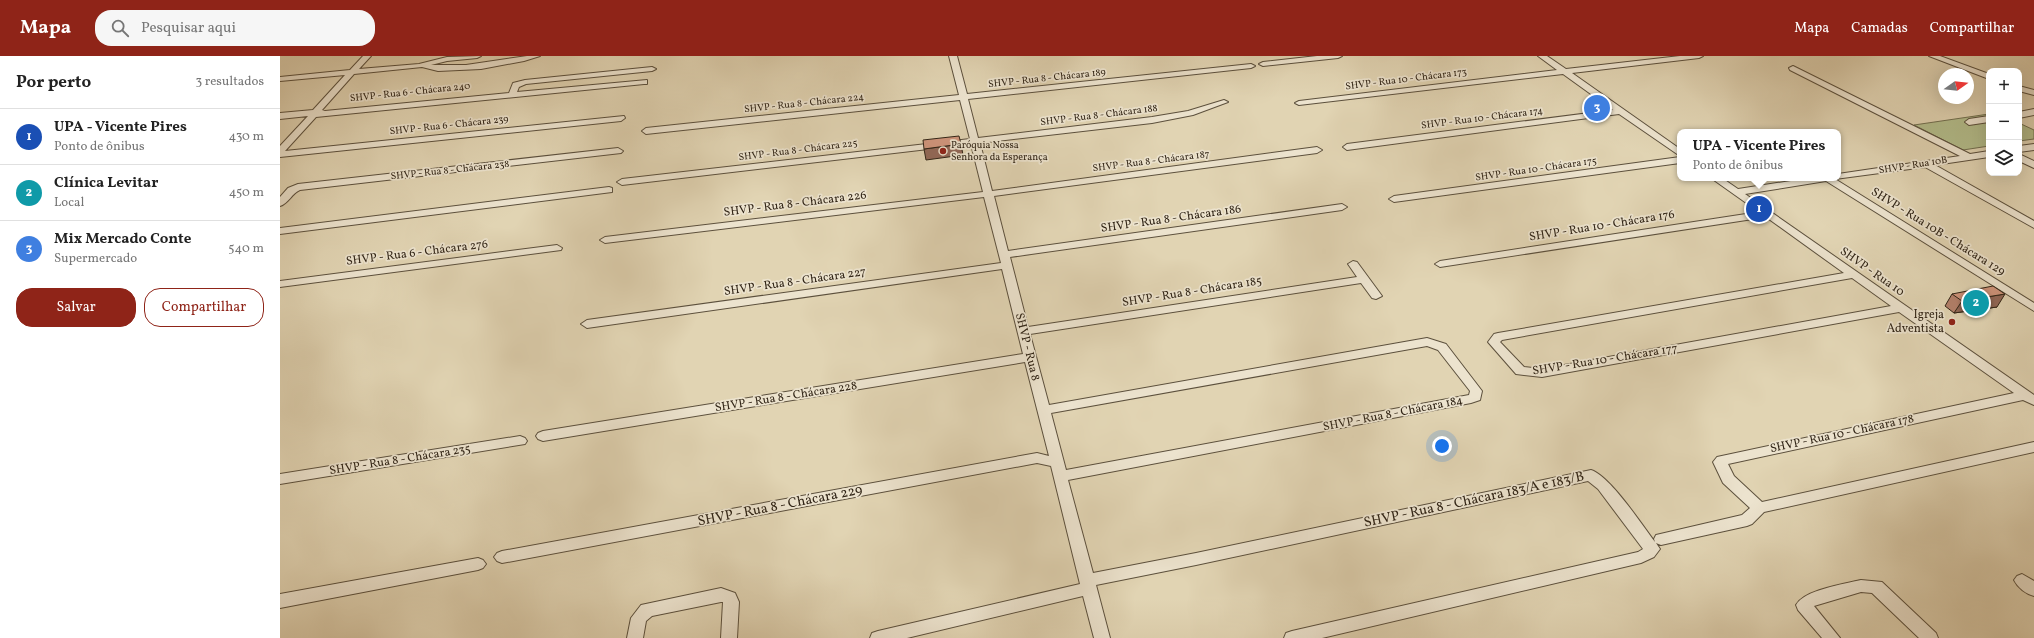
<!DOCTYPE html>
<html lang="pt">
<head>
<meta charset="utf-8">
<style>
  :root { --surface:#fff; --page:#f6f6f6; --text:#222; --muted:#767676; --line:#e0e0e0; --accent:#8f2418 }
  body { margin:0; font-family:Vollkorn,serif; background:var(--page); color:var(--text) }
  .controls { position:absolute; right:12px; top:12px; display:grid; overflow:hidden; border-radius:8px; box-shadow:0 4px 16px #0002 }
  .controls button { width:36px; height:36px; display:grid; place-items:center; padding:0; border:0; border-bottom:1px solid var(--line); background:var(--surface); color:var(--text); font:20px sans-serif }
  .compass { position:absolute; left:1658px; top:12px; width:36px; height:36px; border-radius:50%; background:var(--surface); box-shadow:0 4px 16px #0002; rotate:75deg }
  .you { position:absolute; left:1162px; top:390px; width:14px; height:14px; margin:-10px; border:3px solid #fff; border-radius:50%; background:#1a73e8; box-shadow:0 0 0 6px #1a73e833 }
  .badge { display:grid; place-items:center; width:26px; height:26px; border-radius:50%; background:var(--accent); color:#fff; font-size:13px; font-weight:700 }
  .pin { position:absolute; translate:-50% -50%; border:2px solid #fff; box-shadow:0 1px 4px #0006 }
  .popup { position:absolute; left:1397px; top:73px; width:164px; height:52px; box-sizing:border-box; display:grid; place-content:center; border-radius:8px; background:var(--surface); filter:drop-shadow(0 1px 3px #0005); font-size:13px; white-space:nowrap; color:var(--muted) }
  .popup b { font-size:15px; color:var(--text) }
  .popup::after { content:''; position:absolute; left:50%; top:100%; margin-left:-8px; border:8px solid transparent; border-top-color:var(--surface) }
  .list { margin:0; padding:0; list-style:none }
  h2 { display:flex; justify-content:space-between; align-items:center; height:52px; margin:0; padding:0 16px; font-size:17px }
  h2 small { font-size:13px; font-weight:400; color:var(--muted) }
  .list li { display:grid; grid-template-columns:26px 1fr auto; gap:12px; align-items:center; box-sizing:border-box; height:56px; padding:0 16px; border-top:1px solid var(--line) }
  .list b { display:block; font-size:15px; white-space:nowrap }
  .list p { margin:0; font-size:13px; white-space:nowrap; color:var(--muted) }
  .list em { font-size:13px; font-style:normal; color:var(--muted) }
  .actions { display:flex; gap:8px; padding:12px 16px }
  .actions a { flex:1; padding:9px 0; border:1px solid var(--accent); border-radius:16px; text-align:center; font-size:14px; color:var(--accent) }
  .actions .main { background:var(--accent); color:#fff }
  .icon { flex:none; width:22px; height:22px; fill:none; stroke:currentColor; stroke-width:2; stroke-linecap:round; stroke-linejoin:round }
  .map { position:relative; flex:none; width:1754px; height:582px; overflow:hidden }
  header { display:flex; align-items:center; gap:24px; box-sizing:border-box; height:56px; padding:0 20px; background:var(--accent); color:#fff }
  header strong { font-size:19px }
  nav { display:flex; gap:22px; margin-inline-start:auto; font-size:14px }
  .search { width:280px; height:36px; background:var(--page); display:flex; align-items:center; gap:10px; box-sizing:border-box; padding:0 14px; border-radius:16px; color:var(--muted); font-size:15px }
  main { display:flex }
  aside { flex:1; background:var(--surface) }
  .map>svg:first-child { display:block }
</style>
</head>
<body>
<header>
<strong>Mapa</strong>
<div class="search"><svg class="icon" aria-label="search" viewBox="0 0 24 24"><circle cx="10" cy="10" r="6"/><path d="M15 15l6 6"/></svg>Pesquisar aqui</div>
<nav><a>Mapa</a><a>Camadas</a><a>Compartilhar</a></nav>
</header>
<main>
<aside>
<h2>Por perto<small>3 resultados</small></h2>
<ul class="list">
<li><span class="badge" style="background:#1a4fb4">1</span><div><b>UPA - Vicente Pires</b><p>Ponto de ônibus</p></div><em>430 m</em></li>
<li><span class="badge" style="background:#0f9aa8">2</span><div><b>Clínica Levitar</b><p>Local</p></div><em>450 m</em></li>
<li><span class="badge" style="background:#3f7fe0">3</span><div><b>Mix Mercado Conte</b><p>Supermercado</p></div><em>540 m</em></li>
</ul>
<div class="actions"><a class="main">Salvar</a><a>Compartilhar</a></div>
</aside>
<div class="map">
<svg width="1754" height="582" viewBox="0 0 1754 582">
  <rect width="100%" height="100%" fill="#e1d4b3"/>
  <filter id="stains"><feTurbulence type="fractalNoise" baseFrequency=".005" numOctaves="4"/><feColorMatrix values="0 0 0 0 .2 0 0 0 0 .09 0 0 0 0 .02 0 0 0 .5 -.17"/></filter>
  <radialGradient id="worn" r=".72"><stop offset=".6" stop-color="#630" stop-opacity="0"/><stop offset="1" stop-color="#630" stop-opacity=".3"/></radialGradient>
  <!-- green -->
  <g fill="#b3bd8c" stroke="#727051">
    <polygon points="1709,58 1709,90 1683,94 1634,69"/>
    <polygon points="1739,67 1754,74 1754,83 1739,85"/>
  </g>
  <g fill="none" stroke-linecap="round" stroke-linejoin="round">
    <defs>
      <g id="minor">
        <polygon points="83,0 91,0 79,13 139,8 167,1 201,0 197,2 167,5 151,9 186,9 247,0 260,0 244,5 201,13 158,15 142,11 74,18 42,54 45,55 229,37 233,27 245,24 372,11 376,13 372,15 246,28 239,31 237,36 367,24 367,28 364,28 36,61 5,95 344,60 345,62 341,65 0,101 0,90 28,60 0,63 0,57 33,54 65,19 0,25 0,21 70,14"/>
        <path d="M669 0H677L687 38 971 8 975 10 971 12 688 43 698 82 872 61 908 55 944 44 948 46 913 59 872 67 700 87 712 135 1037 91 1042 94 1037 97 714 140 728 195 1062 148 1067 151 1062 154 730 201 748 271 1077 221 1068 208 1073 205 1077 206 1102 240 1096 243 1092 242 1081 227 750 278 769 349 1147 282 1166 288 1202 335 1200 344 1191 347 788 424 813 517 916 497 1311 414C1330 420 1362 469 1375 486L1374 483 1376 479 1462 459 1470 452 1443 427 1433 406 1437 401 1734 337 1619 256 1262 321 1236 318 1208 286 1214 278 1218 277 1564 217 1486 161 1160 211 1155 208 1160 205 1479 156 1431 122H1442L1458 133 1530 122H1558V118L1680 100 1510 14 1509 12 1513 10 1690 98 1709 95V101L1655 109 1754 165V172L1645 111 1555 123 1754 247V255L1546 125 1465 138 1754 339V349L1743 344 1448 408 1454 420 1482 446 1754 386V396L1484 456 1472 468 1467 470 1381 489 1376 487 1380 493 1374 501 1361 507 1042 582H1004L1006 577 1012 575 1358 496 1363 493 1318 433 1308 425 916 509 816 529 830 582H814L803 540 627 582H590L592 577 598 575 800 528 771 410 757 407 222 507 217 505 214 501 217 497 222 495 757 397 769 400 745 306 263 385 258 383 256 380 258 377 263 375 743 298 722 213 307 272 301 268 307 264 721 207 704 141 325 187 320 184 325 181 703 136 691 88 342 129 337 126 342 123 690 83 680 44 366 78 362 75 366 72 679 39ZM1572 222 1611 250 1262 313 1244 311 1220 286 1222 284ZM1147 290 1158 294 1190 335 1189 339 786 414 771 357Z"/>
        <polygon points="1037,0 1062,0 1058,2 983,10 979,8 983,6"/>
        <polygon points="1258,0 1267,0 1286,13 1400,0 1423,0 1419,2 1292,17 1400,93 1400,100 1339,58 1067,94 1063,91 1067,88 1333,54 1283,18 1019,49 1015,47 1019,45 1277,14"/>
        <polygon points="1649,0 1660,0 1709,18 1709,23"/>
        <polygon points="1739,30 1754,34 1754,39 1739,35"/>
        <polygon points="1754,53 1754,59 1739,62 1739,56"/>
        <polygon points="1709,60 1709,66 1689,69 1685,66 1689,63"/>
        <polygon points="1754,88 1754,94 1739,96 1739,90"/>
        <path d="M338 92 343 95 341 97 20 134C12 137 8 148 0 150V141L8 132 18 128Z"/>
        <polygon points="1739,98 1754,105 1754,112 1739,105"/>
        <polygon points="1400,101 1400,107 1114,146 1109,143 1114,140"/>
        <polygon points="329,131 332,132 332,136 0,178 0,172"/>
        <polygon points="277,189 282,192 281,194 0,231 0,225"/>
        <polygon points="240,380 245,382 247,385 245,388 0,428 0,418"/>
        <polygon points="198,502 203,504 206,508 203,512 198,514 0,552 0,538"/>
        <path d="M1742 518 1754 525V540C1746 538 1738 532 1734 524L1737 520Z"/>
        <path d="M1581 524 1602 526 1656 577 1658 582H1639L1592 537 1581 536 1534 550 1560 582H1542L1518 554 1516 549C1524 534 1564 528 1581 524Z"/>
        <polygon points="441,532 455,537 459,546 457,582 441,582 443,546 441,546 372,560 366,565 363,582 347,582 351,562 361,549"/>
      </g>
    </defs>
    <!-- minor casing -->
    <use href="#minor" stroke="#5c503d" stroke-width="2"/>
    <!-- minor -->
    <use href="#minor" fill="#ece3ce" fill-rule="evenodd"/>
  </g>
  <!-- wall -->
  <polygon fill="#b3806b" stroke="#302416" points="1672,238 1717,251 1674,257 1665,250"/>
  <!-- shaded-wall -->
  <g fill="#926857" stroke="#302416">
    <polygon points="681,88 683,99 646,104 644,93"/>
    <polygon points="1725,238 1717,251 1674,257 1682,245"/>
  </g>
  <!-- building -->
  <g fill="#d0957c" stroke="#302416">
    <polygon points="679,80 681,88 644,93 643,84"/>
    <polygon points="1713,230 1725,238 1682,245 1672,238"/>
  </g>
  <!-- markers -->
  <g fill="#8f2418" stroke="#ece3ce" stroke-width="1.5">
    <circle cx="663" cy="95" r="4"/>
    <circle cx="1672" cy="266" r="4"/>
  </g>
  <g text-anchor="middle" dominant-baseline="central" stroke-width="3.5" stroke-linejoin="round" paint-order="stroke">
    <!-- far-street labels -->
    <g font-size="10" fill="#302416" stroke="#ece3ce">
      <text transform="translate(767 22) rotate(-6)">SHVP - Rua 8 - Chácara 189</text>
      <text transform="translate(1126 23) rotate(-7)">SHVP - Rua 10 - Chácara 173</text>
      <text transform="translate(130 36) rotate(-6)">SHVP - Rua 6 - Chácara 240</text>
      <text transform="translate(524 47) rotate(-6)">SHVP - Rua 8 - Chácara 224</text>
      <text transform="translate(819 59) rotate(-7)">SHVP - Rua 8 - Chácara 188</text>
      <text transform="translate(1202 62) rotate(-7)">SHVP - Rua 10 - Chácara 174</text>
      <text transform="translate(169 69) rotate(-6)">SHVP - Rua 6 - Chácara 239</text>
      <text transform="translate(518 94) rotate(-7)">SHVP - Rua 8 - Chácara 225</text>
      <text transform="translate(871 105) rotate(-7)">SHVP - Rua 8 - Chácara 187</text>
      <text transform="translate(1633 109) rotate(-9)">SHVP - Rua 10B</text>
      <text transform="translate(1256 113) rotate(-8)">SHVP - Rua 10 - Chácara 175</text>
      <text transform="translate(170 114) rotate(-6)">SHVP - Rua 8 - Chácara 238</text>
    </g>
    <!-- far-poi labels -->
    <g font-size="10" fill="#302416" stroke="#ece3ce" text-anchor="start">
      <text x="671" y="89">Paróquia Nossa<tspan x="671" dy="12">Senhora da Esperança</tspan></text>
    </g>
    <!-- street labels -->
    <g font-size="12" fill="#302416" stroke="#ece3ce">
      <text transform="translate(515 148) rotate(-7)">SHVP - Rua 8 - Chácara 226</text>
      <text transform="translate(891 163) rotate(-8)">SHVP - Rua 8 - Chácara 186</text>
      <text transform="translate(1322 170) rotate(-9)">SHVP - Rua 10 - Chácara 176</text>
      <text transform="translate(1658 176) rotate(32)">SHVP - Rua 10B - Chácara 129</text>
      <text transform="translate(137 197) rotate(-7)">SHVP - Rua 6 - Chácara 276</text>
      <text transform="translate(1592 216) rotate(35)">SHVP - Rua 10</text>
      <text transform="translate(515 226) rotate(-8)">SHVP - Rua 8 - Chácara 227</text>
      <text transform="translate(912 236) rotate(-9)">SHVP - Rua 8 - Chácara 185</text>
      <text transform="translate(747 291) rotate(76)">SHVP - Rua 8</text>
      <text transform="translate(1325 304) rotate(-9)">SHVP - Rua 10 - Chácara 177</text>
      <text transform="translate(506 341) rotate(-9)">SHVP - Rua 8 - Chácara 228</text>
      <text transform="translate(1113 358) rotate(-11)">SHVP - Rua 8 - Chácara 184</text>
      <text transform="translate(1562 378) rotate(-12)">SHVP - Rua 10 - Chácara 178</text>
      <text transform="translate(120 404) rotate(-9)">SHVP - Rua 8 - Chácara 235</text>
    </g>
    <!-- poi labels -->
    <g font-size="12" fill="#302416" stroke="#ece3ce" text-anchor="end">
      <text x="1664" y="259">Igreja<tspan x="1664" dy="14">Adventista</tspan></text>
    </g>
    <!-- near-street labels -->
    <g font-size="14" fill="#302416" stroke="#ece3ce">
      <text transform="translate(1194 444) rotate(-12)">SHVP - Rua 8 - Chácara 183/A e 183/B</text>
      <text transform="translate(500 450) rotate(-11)">SHVP - Rua 8 - Chácara 229</text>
    </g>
  </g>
  <rect width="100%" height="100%" filter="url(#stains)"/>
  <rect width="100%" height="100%" fill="url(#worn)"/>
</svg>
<div class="controls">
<button>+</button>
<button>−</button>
<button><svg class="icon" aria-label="layers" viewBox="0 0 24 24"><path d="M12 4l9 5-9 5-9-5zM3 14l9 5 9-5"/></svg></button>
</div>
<svg class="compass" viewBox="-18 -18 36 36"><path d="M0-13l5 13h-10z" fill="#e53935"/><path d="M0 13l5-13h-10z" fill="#767676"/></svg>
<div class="you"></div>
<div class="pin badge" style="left:1479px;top:153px;background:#1a4fb4">1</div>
<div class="popup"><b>UPA - Vicente Pires</b>Ponto de ônibus</div>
<div class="pin badge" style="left:1696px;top:247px;background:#0f9aa8">2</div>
<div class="pin badge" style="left:1317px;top:52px;background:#3f7fe0">3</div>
</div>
</main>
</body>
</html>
